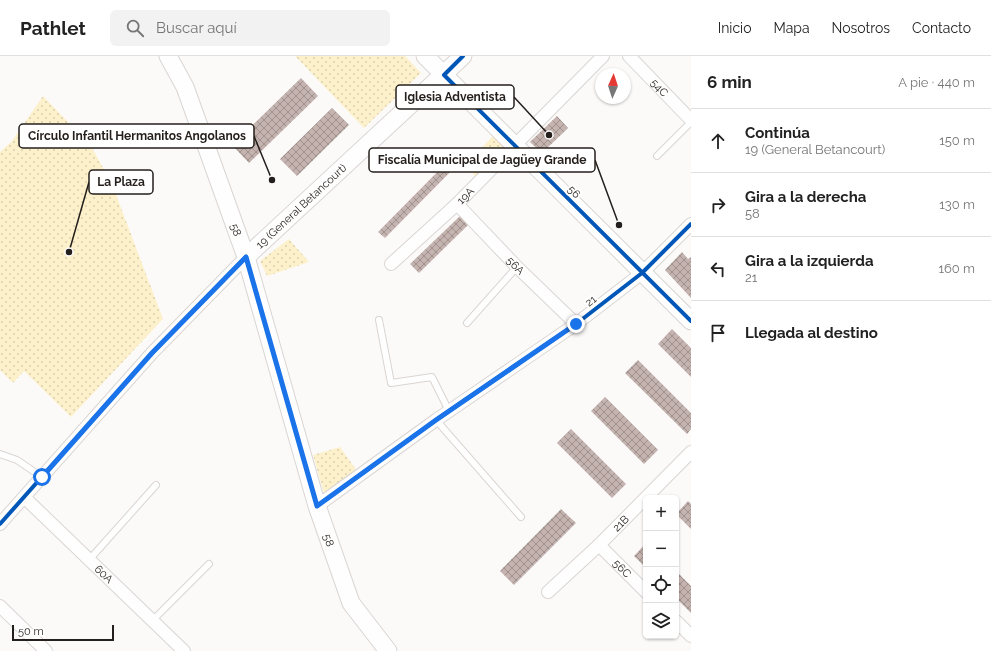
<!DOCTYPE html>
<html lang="es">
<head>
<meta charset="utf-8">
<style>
  :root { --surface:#fff; --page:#f2f2f2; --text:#222; --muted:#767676; --line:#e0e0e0 }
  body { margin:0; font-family:Raleway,sans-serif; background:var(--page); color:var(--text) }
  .controls { position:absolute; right:12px; bottom:12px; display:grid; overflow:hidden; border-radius:6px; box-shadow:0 1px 3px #0004 }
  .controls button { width:36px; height:36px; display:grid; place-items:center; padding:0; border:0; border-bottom:1px solid var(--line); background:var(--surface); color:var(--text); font:20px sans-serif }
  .compass { position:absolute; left:595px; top:12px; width:36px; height:36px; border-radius:50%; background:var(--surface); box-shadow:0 1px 3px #0004; rotate:3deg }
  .scale { position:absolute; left:12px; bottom:10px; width:102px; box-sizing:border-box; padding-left:4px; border:2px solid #241f1c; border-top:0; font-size:11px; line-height:14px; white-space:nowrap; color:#241f1c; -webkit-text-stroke:3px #fff; paint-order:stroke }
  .stop { position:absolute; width:12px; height:12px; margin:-9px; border:3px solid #1a73e8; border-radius:50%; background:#fff }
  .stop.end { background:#1a73e8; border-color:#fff; box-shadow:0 1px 4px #0008 }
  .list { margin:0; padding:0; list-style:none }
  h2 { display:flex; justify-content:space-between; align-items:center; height:52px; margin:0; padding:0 16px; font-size:17px }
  h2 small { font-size:13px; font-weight:400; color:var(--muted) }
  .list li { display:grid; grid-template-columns:26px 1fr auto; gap:12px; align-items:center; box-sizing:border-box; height:64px; padding:0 16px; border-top:1px solid var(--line) }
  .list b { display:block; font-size:15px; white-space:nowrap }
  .list p { margin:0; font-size:13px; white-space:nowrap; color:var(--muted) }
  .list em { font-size:13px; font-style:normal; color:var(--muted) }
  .icon { flex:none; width:22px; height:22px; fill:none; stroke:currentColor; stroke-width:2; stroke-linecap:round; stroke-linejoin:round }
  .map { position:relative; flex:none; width:691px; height:595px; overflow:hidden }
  header { display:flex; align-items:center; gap:24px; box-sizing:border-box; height:56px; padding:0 20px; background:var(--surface); border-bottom:1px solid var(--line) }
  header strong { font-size:19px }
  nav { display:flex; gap:22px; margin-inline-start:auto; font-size:14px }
  .search { width:280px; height:36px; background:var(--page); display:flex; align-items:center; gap:10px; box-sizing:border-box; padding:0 14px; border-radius:6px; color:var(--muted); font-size:15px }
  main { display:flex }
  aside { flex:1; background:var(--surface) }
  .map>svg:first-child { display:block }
</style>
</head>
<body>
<header>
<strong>Pathlet</strong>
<div class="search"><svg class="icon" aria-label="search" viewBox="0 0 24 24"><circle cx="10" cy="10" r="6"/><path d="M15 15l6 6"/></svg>Buscar aquí</div>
<nav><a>Inicio</a><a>Mapa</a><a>Nosotros</a><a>Contacto</a></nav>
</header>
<main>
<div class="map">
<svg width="691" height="595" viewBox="0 0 691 595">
  <defs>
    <pattern id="grass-dots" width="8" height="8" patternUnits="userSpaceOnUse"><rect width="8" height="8" fill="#fdf1cb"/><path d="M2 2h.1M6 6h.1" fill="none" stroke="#d9ceae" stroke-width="1.8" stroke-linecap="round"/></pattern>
    <pattern id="building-cross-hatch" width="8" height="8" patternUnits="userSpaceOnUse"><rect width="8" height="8" fill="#c4b3af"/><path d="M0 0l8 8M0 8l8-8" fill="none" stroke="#9f918e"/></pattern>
  </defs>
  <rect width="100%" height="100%" fill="#fcfaf9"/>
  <!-- grass -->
  <g fill="url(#grass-dots)">
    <polygon points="295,0 405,0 421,17 364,72"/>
    <polygon points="43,40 91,90 112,128 163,263 71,361 24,315 13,327 0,314 0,96 12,85"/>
    <polygon points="495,78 507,89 476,121 465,109"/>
    <polygon points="289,183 309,206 267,220 260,205"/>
    <polygon points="340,391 357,415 324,437 313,399"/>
  </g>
  <!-- building -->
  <g fill="url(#building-cross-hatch)">
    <polygon points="301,22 318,40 249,107 232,89"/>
    <polygon points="332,52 349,69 297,120 280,103"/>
    <polygon points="557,60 568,72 542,97 530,86"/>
    <polygon points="460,93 467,99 385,182 378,176"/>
    <polygon points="460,160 468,169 419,217 410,208"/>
    <polygon points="682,196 688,203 691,201 691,242 665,214"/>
    <polygon points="672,273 691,292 691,321 658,288"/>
    <polygon points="638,304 691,357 691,373 687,378 625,317"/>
    <polygon points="605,341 658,394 644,408 591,355"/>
    <polygon points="571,373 626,428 612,442 557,387"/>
    <polygon points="688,445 691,448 691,473 676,458"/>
    <polygon points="561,453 576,467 514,529 500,515"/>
    <polygon points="646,487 646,512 634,500"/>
    <polygon points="676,515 691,530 691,557 676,542"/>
  </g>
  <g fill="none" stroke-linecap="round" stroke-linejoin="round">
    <defs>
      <g id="lane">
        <polyline points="657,100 691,66"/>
        <polyline points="379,264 391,327 432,321 449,355"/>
        <polyline points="467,267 517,211"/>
        <polyline points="436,364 521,461"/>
        <polyline points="0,398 17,404 42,421"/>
        <polyline points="89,504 156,429"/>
        <polyline points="152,565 209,508"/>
      </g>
      <g id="street">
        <path id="s1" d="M629 0 691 64"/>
        <path id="s2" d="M457 148 517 211 576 268"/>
        <path id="s3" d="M391 208 457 148 603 0"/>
        <path id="s4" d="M24 441 184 595"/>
        <polyline points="317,450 436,364 576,268 642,217 691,168"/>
        <polyline points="0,468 152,297 246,201"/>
        <path id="s5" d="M599 489 646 536"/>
        <path id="s6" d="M548 536 599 489 691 396"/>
        <polyline points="0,550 46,595"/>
        <polyline points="676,565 691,580"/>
      </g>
      <g id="secondary">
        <path id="s7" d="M168 0 185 31 246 201 317 450 351 547 388 595"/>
        <polyline points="425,0 691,265"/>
        <path id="s8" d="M246 201 463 0"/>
      </g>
    </defs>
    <!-- lane casing -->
    <use href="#lane" stroke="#d9d5d3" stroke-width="8"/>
    <!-- street casing -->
    <use href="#street" stroke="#d9d5d3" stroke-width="14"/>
    <!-- secondary casing -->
    <use href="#secondary" stroke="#d9d5d3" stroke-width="19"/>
    <!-- lane -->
    <use href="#lane" stroke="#fffefe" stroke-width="6"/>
    <!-- street -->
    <use href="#street" stroke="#fffefe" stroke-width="12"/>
    <!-- secondary -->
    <use href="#secondary" stroke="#fffefe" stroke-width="17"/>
    <defs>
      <g id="cycleway">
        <polyline points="463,0 444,19 691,265"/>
        <polyline points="317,450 436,364 576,268 642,217 691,168"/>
        <polyline points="0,468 152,297 246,201"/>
      </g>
    </defs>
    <!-- cycleway casing -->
    <use href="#cycleway" stroke="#fff" stroke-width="6"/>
    <!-- cycleway -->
    <use href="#cycleway" stroke="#0057b8" stroke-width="4"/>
  </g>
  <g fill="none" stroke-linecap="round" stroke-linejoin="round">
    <!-- route -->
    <polyline stroke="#1a73e8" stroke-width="5" points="42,421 152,297 246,201 317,450 436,364 576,268"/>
  </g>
  <g text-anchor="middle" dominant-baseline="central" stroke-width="4" stroke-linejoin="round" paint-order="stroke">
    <!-- street labels -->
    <g font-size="11" fill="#241f1c" stroke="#fff">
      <text stroke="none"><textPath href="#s1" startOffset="44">54C</textPath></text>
      <text transform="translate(574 136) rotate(45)">56</text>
      <text stroke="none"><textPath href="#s3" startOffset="101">19A</textPath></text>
      <text stroke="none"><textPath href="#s8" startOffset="75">19 (General Betancourt)</textPath></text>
      <text stroke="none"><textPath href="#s7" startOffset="187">58</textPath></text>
      <text stroke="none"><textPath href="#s2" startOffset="85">56A</textPath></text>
      <text transform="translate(591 245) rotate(-38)">21</text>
      <text stroke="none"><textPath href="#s6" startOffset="100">21B</textPath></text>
      <text stroke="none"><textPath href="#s7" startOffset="511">58</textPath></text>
      <text stroke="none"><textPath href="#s5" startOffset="33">56C</textPath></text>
      <text stroke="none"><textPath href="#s4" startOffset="111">60A</textPath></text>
    </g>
  </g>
  <!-- callouts -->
  <path fill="none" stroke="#241f1c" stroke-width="1.5" d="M549 79L514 41M272 124L254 80M619 169L595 104M69 196L89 126"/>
  <g fill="#241f1c" stroke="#fff" stroke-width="1.5">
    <circle cx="549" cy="79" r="4"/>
    <circle cx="272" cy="124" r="4"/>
    <circle cx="619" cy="169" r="4"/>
    <circle cx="69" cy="196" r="4"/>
  </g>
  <g fill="#fff" stroke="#241f1c" stroke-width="1.5">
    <rect x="396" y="29" width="118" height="24" rx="4"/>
    <rect x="19" y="68" width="235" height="24" rx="4"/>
    <rect x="369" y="92" width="226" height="24" rx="4"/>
    <rect x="89" y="114" width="64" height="24" rx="4"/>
  </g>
  <g font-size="12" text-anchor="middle" font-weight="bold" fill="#241f1c">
    <text x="455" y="45">Iglesia Adventista</text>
    <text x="137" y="84">Círculo Infantil Hermanitos Angolanos</text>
    <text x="482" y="108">Fiscalía Municipal de Jagüey Grande</text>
    <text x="121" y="130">La Plaza</text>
  </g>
</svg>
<div class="controls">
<button>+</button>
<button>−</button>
<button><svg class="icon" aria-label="locate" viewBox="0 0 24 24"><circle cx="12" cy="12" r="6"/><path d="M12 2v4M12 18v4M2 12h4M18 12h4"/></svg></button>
<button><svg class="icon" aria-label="layers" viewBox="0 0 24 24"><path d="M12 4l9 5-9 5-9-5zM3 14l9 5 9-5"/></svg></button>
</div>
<svg class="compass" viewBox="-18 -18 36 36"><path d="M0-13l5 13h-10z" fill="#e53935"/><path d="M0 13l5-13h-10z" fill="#767676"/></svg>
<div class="scale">50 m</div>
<div class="stop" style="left:42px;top:421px"></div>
<div class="stop end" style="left:576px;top:268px"></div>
</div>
<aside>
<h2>6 min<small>A pie · 440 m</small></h2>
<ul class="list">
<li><svg class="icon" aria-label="ahead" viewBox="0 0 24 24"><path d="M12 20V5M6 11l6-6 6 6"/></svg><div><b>Continúa</b><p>19 (General Betancourt)</p></div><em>150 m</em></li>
<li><svg class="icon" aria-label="right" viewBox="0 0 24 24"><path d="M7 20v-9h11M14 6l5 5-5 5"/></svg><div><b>Gira a la derecha</b><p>58</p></div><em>130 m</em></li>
<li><svg class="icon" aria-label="left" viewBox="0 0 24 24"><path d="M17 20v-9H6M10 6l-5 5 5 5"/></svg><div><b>Gira a la izquierda</b><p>21</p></div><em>160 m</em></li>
<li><svg class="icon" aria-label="arrive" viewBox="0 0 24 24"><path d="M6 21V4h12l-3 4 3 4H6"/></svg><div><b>Llegada al destino</b></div></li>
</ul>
</aside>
</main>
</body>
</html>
